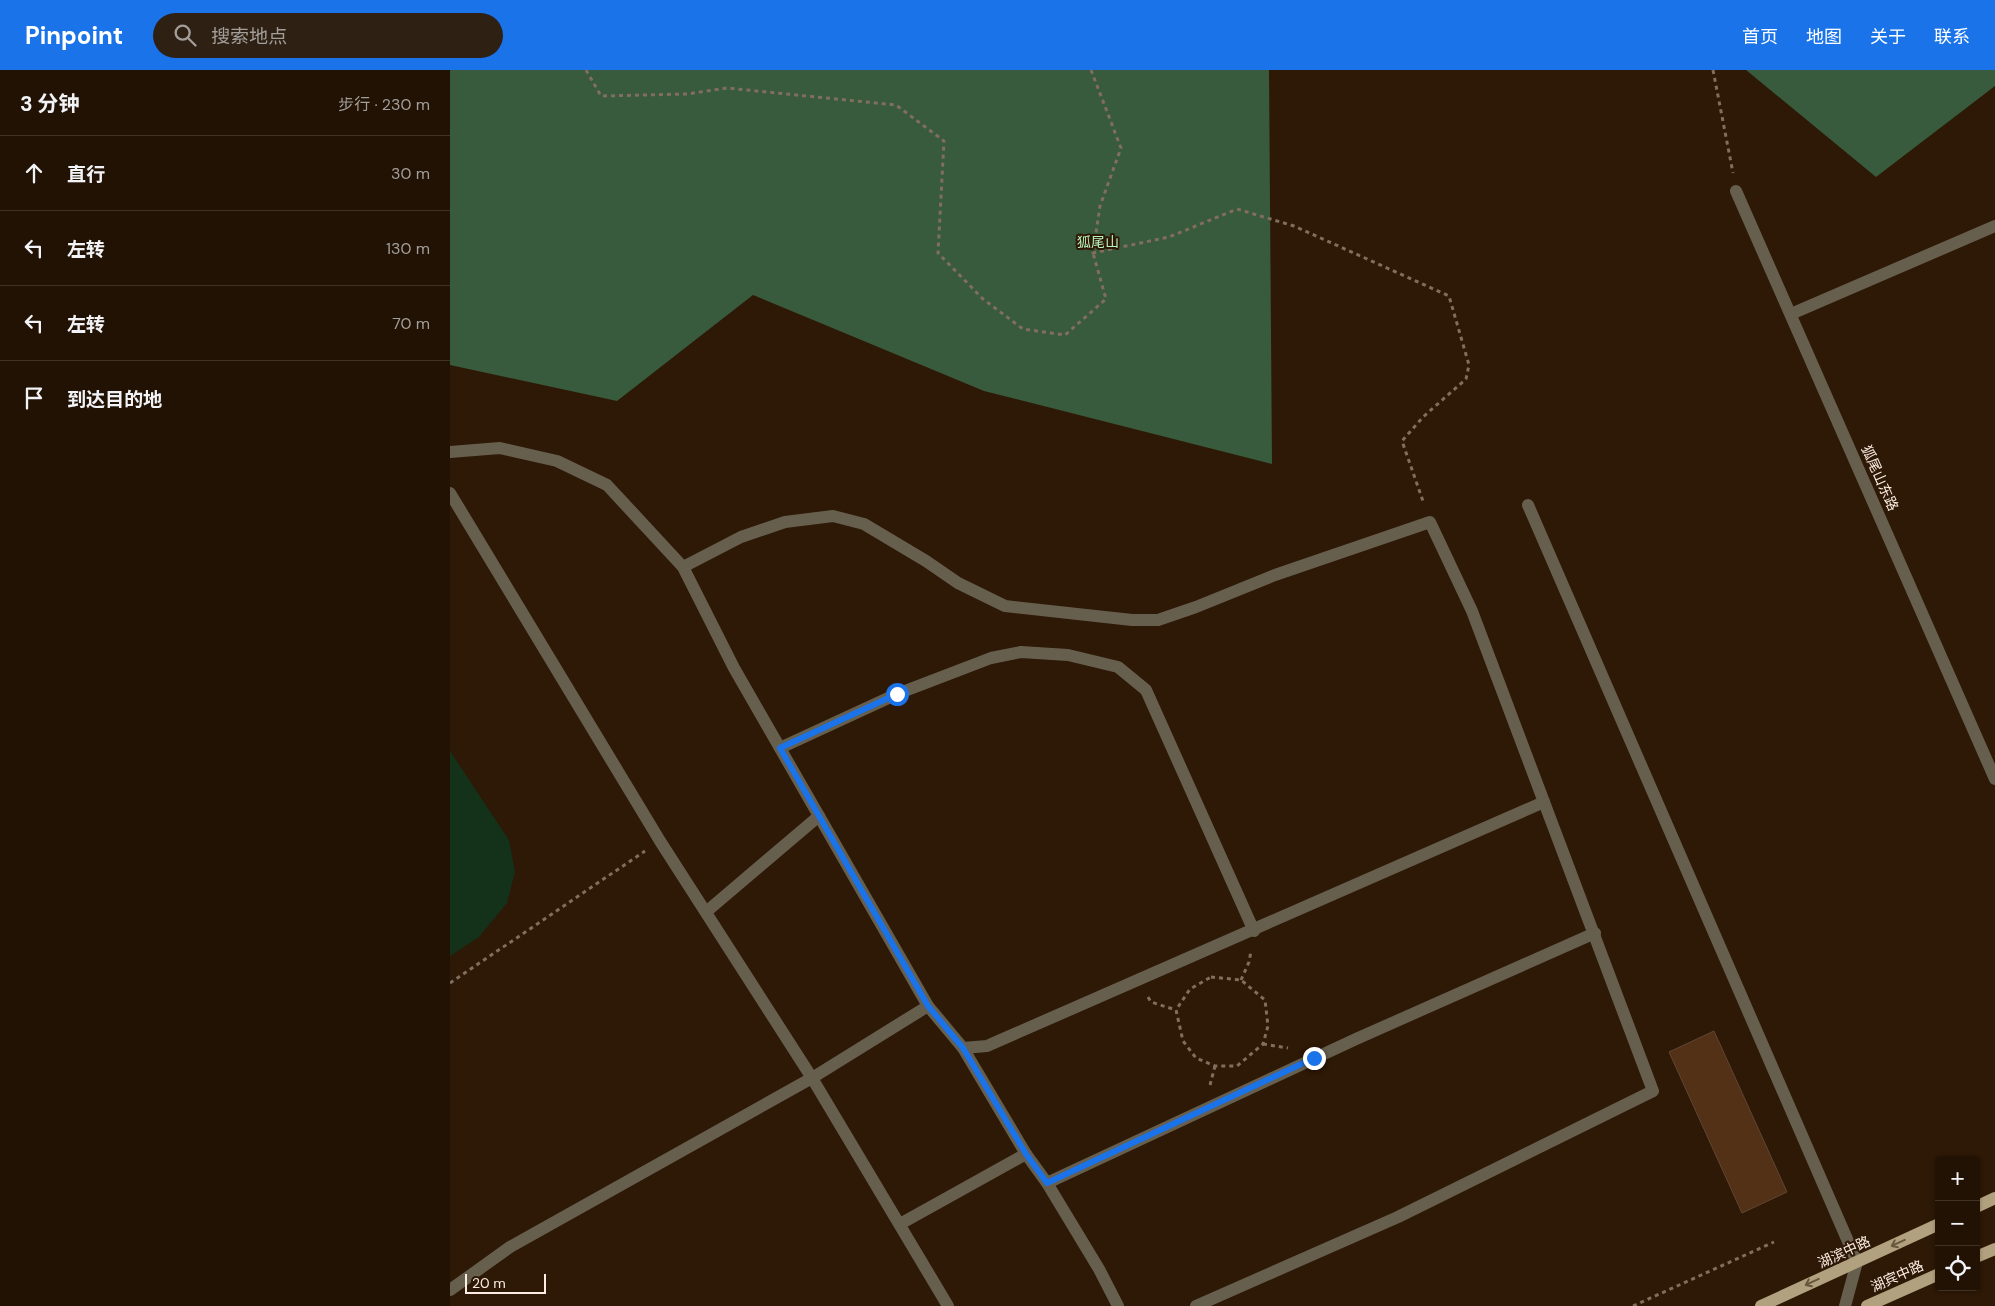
<!DOCTYPE html>
<html lang="zh">
<head>
<meta charset="utf-8">
<style>
  :root { --surface:#221204; --page:#2e2013; --text:#f1f3f6; --muted:#a29e9a; --line:#3f3226; --accent:#1a73e8 }
  body { margin:0; font-family:"DM Sans","Noto Sans SC",sans-serif; background:var(--page); color:var(--text) }
  .controls { position:absolute; right:15px; bottom:15px; display:grid; overflow:hidden; border-radius:5px; box-shadow:0 1px 4px #0004 }
  .controls button { width:45px; height:45px; display:grid; place-items:center; padding:0; border:0; border-bottom:1px solid var(--line); background:var(--surface); color:var(--text); font:25px sans-serif }
  .scale { position:absolute; left:15px; bottom:12px; width:81px; box-sizing:border-box; padding-left:5px; border:2px solid #fcece1; border-top:0; font-size:14px; line-height:18px; white-space:nowrap; color:#fcece1; -webkit-text-stroke:4px #2e1806; paint-order:stroke }
  .stop { position:absolute; width:15px; height:15px; margin:-11px; border:4px solid #1a73e8; border-radius:50%; background:#fff }
  .stop.end { background:#1a73e8; border-color:#fff; box-shadow:0 1px 5px #0008 }
  .list { margin:0; padding:0; list-style:none }
  h2 { display:flex; justify-content:space-between; align-items:center; height:65px; margin:0; padding:0 20px; font-size:21px }
  h2 small { font-size:16px; font-weight:400; color:var(--muted) }
  .list li { display:grid; grid-template-columns:32px 1fr auto; gap:15px; align-items:center; box-sizing:border-box; height:75px; padding:0 20px; border-top:1px solid var(--line) }
  .list b { display:block; font-size:19px; white-space:nowrap }
  .list em { font-size:16px; font-style:normal; color:var(--muted) }
  .icon { flex:none; width:28px; height:28px; fill:none; stroke:currentColor; stroke-width:2; stroke-linecap:round; stroke-linejoin:round }
  .map { position:relative; flex:none; width:1545px; height:1236px; overflow:hidden }
  header { display:flex; align-items:center; gap:30px; box-sizing:border-box; height:70px; padding:0 25px; background:var(--accent); color:#fff }
  header strong { font-size:24px }
  nav { display:flex; gap:28px; margin-inline-start:auto; font-size:18px }
  .search { width:350px; height:45px; background:var(--page); display:flex; align-items:center; gap:12px; box-sizing:border-box; padding:0 18px; border-radius:28px; color:var(--muted); font-size:19px }
  main { display:flex }
  aside { flex:1; background:var(--surface) }
  .map>svg:first-child { display:block }
</style>
</head>
<body>
<header>
<strong>Pinpoint</strong>
<div class="search"><svg class="icon" aria-label="search" viewBox="0 0 24 24"><circle cx="10" cy="10" r="6"/><path d="M15 15l6 6"/></svg>搜索地点</div>
<nav><a>首页</a><a>地图</a><a>关于</a><a>联系</a></nav>
</header>
<main>
<aside>
<h2>3 分钟<small>步行 · 230 m</small></h2>
<ul class="list">
<li><svg class="icon" aria-label="ahead" viewBox="0 0 24 24"><path d="M12 20V5M6 11l6-6 6 6"/></svg><div><b>直行</b></div><em>30 m</em></li>
<li><svg class="icon" aria-label="left" viewBox="0 0 24 24"><path d="M17 20v-9H6M10 6l-5 5 5 5"/></svg><div><b>左转</b></div><em>130 m</em></li>
<li><svg class="icon" aria-label="left" viewBox="0 0 24 24"><path d="M17 20v-9H6M10 6l-5 5 5 5"/></svg><div><b>左转</b></div><em>70 m</em></li>
<li><svg class="icon" aria-label="arrive" viewBox="0 0 24 24"><path d="M6 21V4h12l-3 4 3 4H6"/></svg><div><b>到达目的地</b></div></li>
</ul>
</aside>
<div class="map">
<svg width="1545" height="1236" viewBox="0 0 1545 1236">
  <rect width="100%" height="100%" fill="#2e1806"/>
  <!-- green -->
  <polygon fill="#143119" points="0,681 59,770 65,802 57,833 29,867 0,886"/>
  <!-- forest -->
  <g fill="#385a3d">
    <polygon points="0,0 819,0 822,394 534,321 303,225 167,331 0,295"/>
    <polygon points="1296,0 1545,0 1545,16 1426,107"/>
  </g>
  <!-- building -->
  <polygon fill="#523117" stroke="#604634" points="1264,961 1337,1122 1292,1143 1219,982"/>
  <g fill="none" stroke-linecap="round" stroke-linejoin="round">
    <!-- path -->
    <g stroke="#816e5f" stroke-width="3" stroke-dasharray="4 4" stroke-linecap="butt">
      <polyline points="136,0 151,26 237,24 277,18 446,35 494,71 488,183 533,229 573,259 615,265 656,229 643,183"/>
      <polyline points="641,0 671,78 650,136 643,183 719,167 787,139 844,156 999,226 1019,295 1016,309 973,347 952,371 974,434"/>
      <polyline points="1263,0 1283,103"/>
      <polygon points="761,907 791,910 815,930 818,956 813,974 787,996 765,996 746,988 733,971 726,940 740,919"/>
      <polyline points="791,910 799,892 801,881"/>
      <polyline points="0,913 195,781"/>
      <polyline points="698,927 701,932 726,940"/>
      <polyline points="813,974 838,978"/>
      <polyline points="760,1015 765,996"/>
      <polyline points="1183,1236 1324,1172"/>
    </g>
    <!-- minor -->
    <g stroke="#675f4e" stroke-width="12">
      <polyline points="1286,121 1545,709"/>
      <polyline points="1341,244 1545,156"/>
      <polyline points="0,382 50,378 107,391 157,415 233,497 284,598 369,746 256,842"/>
      <polyline points="0,423 210,771 362,1008 498,1236"/>
      <polyline points="1078,435 1407,1192 1395,1236"/>
      <polyline points="233,497 291,467 335,452 383,446 414,454 476,491 508,513 555,536 682,550 708,550 746,537 825,505 980,452 1022,541 1203,1021 948,1147 746,1236"/>
      <polyline points="330,678 447,624 541,588 571,582 618,585 668,597 696,620 804,861"/>
      <polyline points="369,746 478,936 513,978 576,1084 597,1113 649,1199 668,1236"/>
      <polyline points="513,978 537,976 1094,732"/>
      <polyline points="597,1113 906,969 1145,863"/>
      <polyline points="450,1154 576,1084"/>
      <polyline points="0,1220 60,1177 362,1008 478,936"/>
    </g>
    <!-- primary -->
    <g stroke="#b2a17e" stroke-width="12">
      <polyline points="1526,1137 1545,1128"/>
      <polyline points="1526,1187 1545,1179"/>
      <polyline points="1311,1236 1489,1154"/>
      <polyline points="1417,1236 1489,1204"/>
    </g>
  </g>
  <!-- one-way arrows -->
  <defs><path id="oneway-shaft" d="M-6 0H5M1.5-3L5.5 0L1.5 3" fill="none" stroke-width="1.6" stroke-linecap="round" stroke-linejoin="round" transform="scale(1.25)"/></defs>
  <g stroke="#69563c">
    <use href="#oneway-shaft" transform="translate(1448 1173) rotate(155)"/>
    <use href="#oneway-shaft" transform="translate(1362 1212) rotate(155)"/>
  </g>
  <g fill="none" stroke-linecap="round" stroke-linejoin="round">
    <!-- route -->
    <polyline stroke="#1a73e8" stroke-width="6" points="447,624 330,678 478,936 513,978 576,1084 597,1113 864,988"/>
  </g>
  <g text-anchor="middle" dominant-baseline="central" stroke-width="4" stroke-linejoin="round" paint-order="stroke">
    <!-- park labels -->
    <g font-size="14" fill="#b8f3bf" stroke="#2e1806">
      <text x="648" y="172">狐尾山</text>
    </g>
    <!-- street labels -->
    <g font-size="14" fill="#fcece1" stroke="#2e1806">
      <text transform="translate(1430 408) rotate(66)">狐尾山东路</text>
      <text transform="translate(1394 1182) rotate(-25)">湖滨中路</text>
      <text transform="translate(1447 1206) rotate(-24)">湖宾中路</text>
    </g>
  </g>
</svg>
<div class="controls">
<button>+</button>
<button>−</button>
<button><svg class="icon" aria-label="locate" viewBox="0 0 24 24"><circle cx="12" cy="12" r="6"/><path d="M12 2v4M12 18v4M2 12h4M18 12h4"/></svg></button>
</div>
<div class="scale">20 m</div>
<div class="stop" style="left:447px;top:624px"></div>
<div class="stop end" style="left:864px;top:988px"></div>
</div>
</main>
</body>
</html>
